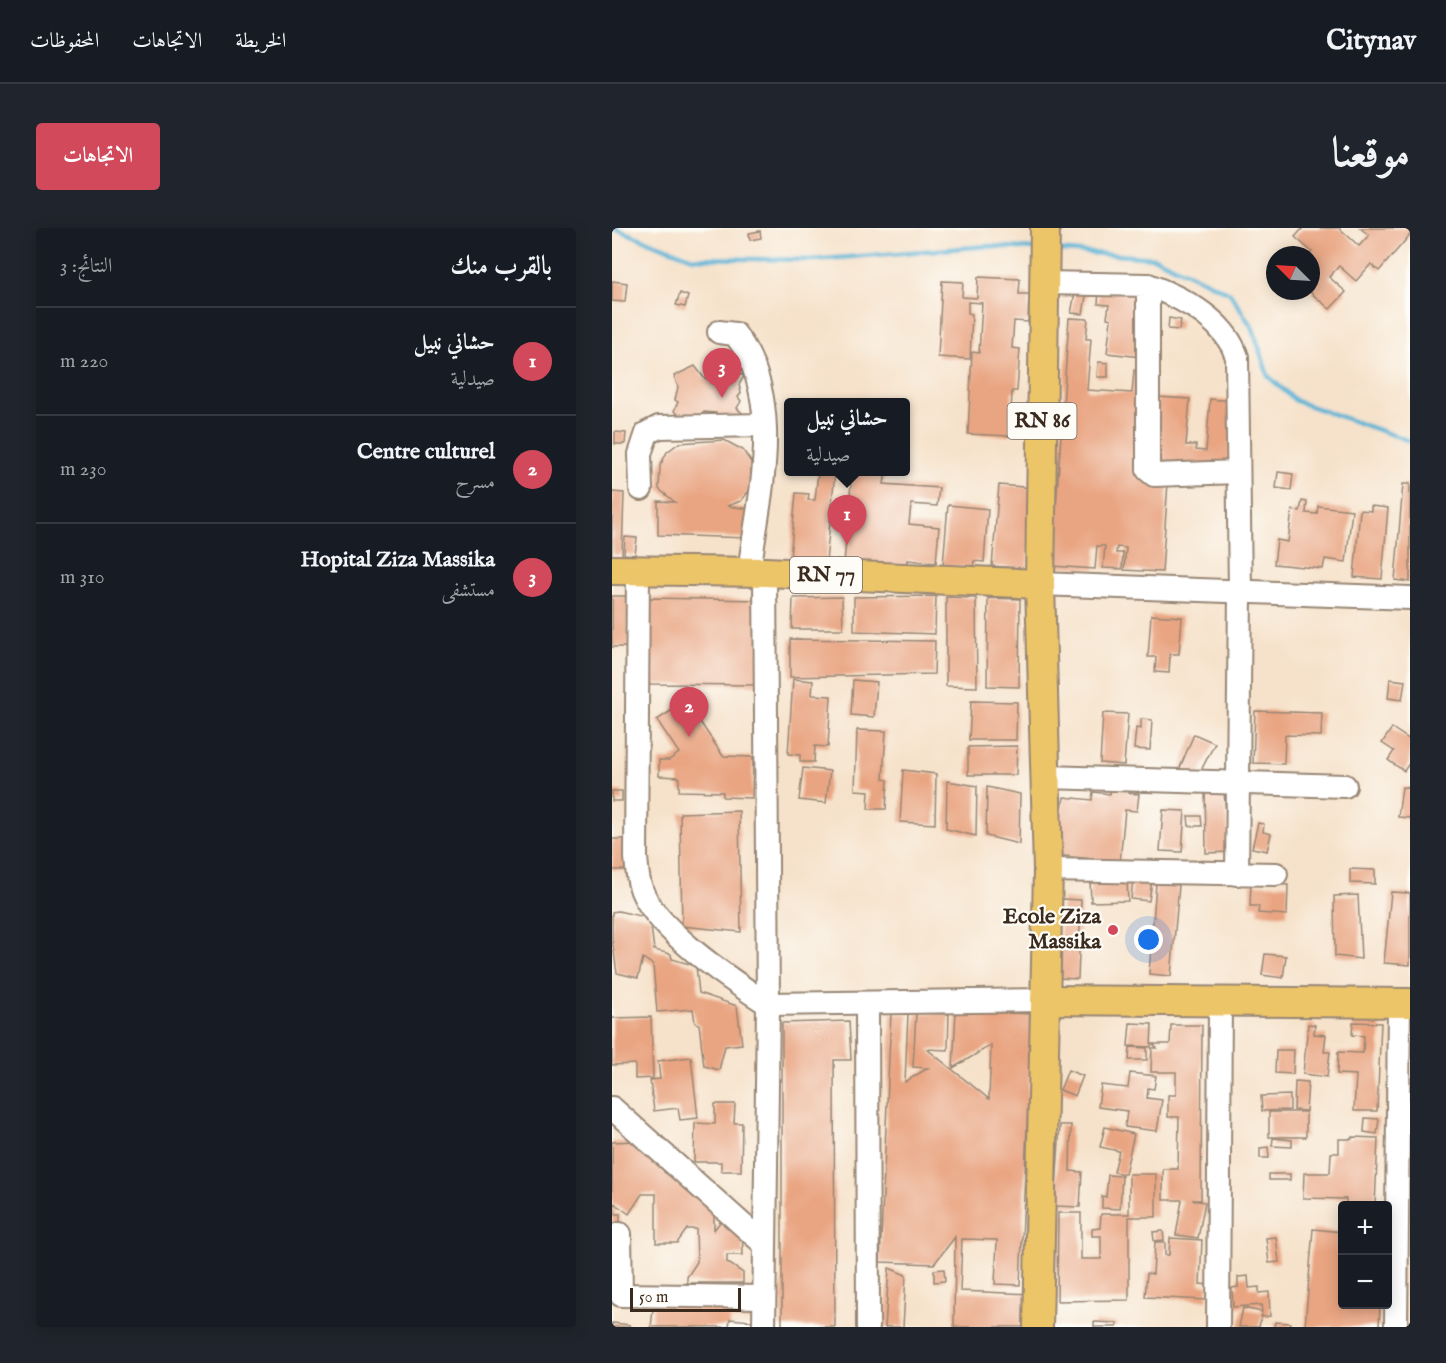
<!DOCTYPE html>
<html lang="ar">
<head>
<meta charset="utf-8">
<style>
  :root { --surface:#171b24; --page:#20242c; --text:#f1f3f6; --muted:#9ea1a6; --line:#363941; --accent:#d1495b }
  body { margin:0; font-family:"IM FELL English",Amiri,serif; background:var(--page); color:var(--text); direction:rtl }
  .controls { position:absolute; right:18px; bottom:18px; display:grid; overflow:hidden; border-radius:6px; box-shadow:0 3px 15px #0003 }
  .controls button { width:54px; height:54px; display:grid; place-items:center; padding:0; border:0; border-bottom:2px solid var(--line); background:var(--surface); color:var(--text); font:30px sans-serif }
  .compass { position:absolute; left:654px; top:18px; width:54px; height:54px; border-radius:50%; background:var(--surface); box-shadow:0 3px 15px #0003; rotate:294deg }
  .scale { position:absolute; left:18px; bottom:15px; width:111px; box-sizing:border-box; padding-left:6px; border:3px solid #3b2a1e; border-top:0; font-size:16px; line-height:21px; white-space:nowrap; color:#3b2a1e; -webkit-text-stroke:4px #fdfcf7; paint-order:stroke }
  .you { position:absolute; left:537px; top:712px; width:21px; height:21px; margin:-15px; border:4px solid #fff; border-radius:50%; background:#1a73e8; box-shadow:0 0 0 9px #1a73e833 }
  .badge { display:grid; place-items:center; width:39px; height:39px; border-radius:50%; background:var(--accent); color:#fff; font-size:20px; font-weight:700 }
  .pin { position:absolute; translate:-50% -50px; filter:drop-shadow(0 2px 3px #0008) }
  .pin::after { content:''; position:absolute; top:32px; width:21px; height:18px; background:inherit; clip-path:polygon(0 0,100% 0,50% 100%) }
  .popup { position:absolute; left:172px; top:170px; width:126px; height:78px; box-sizing:border-box; display:grid; place-content:center; border-radius:6px; background:var(--surface); filter:drop-shadow(0 2px 4px #0005); font-size:20px; white-space:nowrap; color:var(--muted) }
  .popup b { font-size:22px; color:var(--text) }
  .popup::after { content:''; position:absolute; left:50%; top:100%; margin-left:-12px; border:12px solid transparent; border-top-color:var(--surface) }
  .list { margin:0; padding:0; list-style:none }
  h2 { display:flex; justify-content:space-between; align-items:center; height:78px; margin:0; padding:0 24px; font-size:26px }
  h2 small { font-size:20px; font-weight:400; color:var(--muted) }
  .list li { display:grid; grid-template-columns:39px 1fr auto; gap:18px; align-items:center; box-sizing:border-box; height:108px; padding:0 24px; border-top:2px solid var(--line) }
  .list b { display:block; font-size:22px; white-space:nowrap }
  .list p { margin:0; font-size:20px; white-space:nowrap; color:var(--muted) }
  .list em { font-size:20px; font-style:normal; color:var(--muted) }
  .map { position:relative; flex:none; width:798px; height:1099px; overflow:hidden; direction:ltr; border-radius:6px }
  header { display:flex; align-items:center; gap:36px; box-sizing:border-box; height:84px; padding:0 30px; background:var(--surface); border-bottom:2px solid var(--line) }
  header strong { font-size:28px }
  nav { display:flex; gap:33px; margin-inline-start:auto; font-size:21px }
  .intro { display:flex; align-items:center; justify-content:space-between; box-sizing:border-box; height:144px; padding:0 36px }
  h1 { margin:0; font-size:42px }
  .button { padding:15px 27px; border-radius:6px; background:var(--accent); color:#fff; font-size:21px; font-weight:700 }
  main { display:flex; gap:36px; padding:0 36px }
  aside { flex:1; background:var(--surface); border-radius:6px; box-shadow:0 3px 15px #0003 }
  .map>svg:first-child { display:block }
</style>
</head>
<body>
<header>
<strong>Citynav</strong>
<nav><a>الخريطة</a><a>الاتجاهات</a><a>المحفوظات</a></nav>
</header>
<div class="intro"><h1>موقعنا</h1><a class="button">الاتجاهات</a></div>
<main>
<div class="map">
<svg width="798" height="1099" viewBox="0 0 798 1099">
  <rect width="100%" height="100%" fill="#fdfcf7"/>
  <filter id="ink" filterUnits="userSpaceOnUse"><feTurbulence type="fractalNoise" baseFrequency=".0167" numOctaves="2"/><feDisplacementMap in="SourceGraphic" scale="12" xChannelSelector="R" yChannelSelector="G"/><feConvolveMatrix kernelMatrix="1 2 1 2 8 2 1 2 1" color-interpolation-filters="sRGB"/></filter>
  <filter id="wash" filterUnits="userSpaceOnUse"><feTurbulence type="fractalNoise" baseFrequency=".008" numOctaves="4" result="noise"/><feDisplacementMap in="SourceGraphic" scale="24" xChannelSelector="R" yChannelSelector="G"/><feGaussianBlur stdDeviation="1.35" result="paint"/><feColorMatrix in="noise" values="0 0 0 0 0 0 0 0 0 0 0 0 0 0 0 0 0 1.4 0 .05"/><feComposite in="paint" operator="in"/></filter>
  <g filter="url(#wash)">
    <rect width="100%" height="100%" fill="#f6e2ca"/>
    <g fill="none" stroke-linecap="round" stroke-linejoin="round">
      <!-- stream -->
      <g stroke="#58b2d5" stroke-width="4.5">
        <polyline points="1,0 81,30 200,32 376,18 423,21"/>
        <polyline points="441,22 543,30 618,65 641,101 656,148 684,173 798,213"/>
      </g>
    </g>
    <g id="blocks">
      <!-- building -->
      <g fill="#e9a481">
        <polygon points="691,0 727,0 747,18 757,7 748,0 798,0 798,7 767,43 759,36 744,53 727,38 717,49 734,64 718,81 699,65 699,27 697,27 700,24 683,9"/>
        <polygon points="148,3 149,10 138,12 137,5"/>
        <polygon points="366,49 408,51 407,66 417,66 416,94 402,93 400,120 408,121 405,163 400,163 398,208 356,206 360,124 367,125 370,75 356,74 356,85 360,86 358,131 326,129 330,53 351,54 350,69 365,70"/>
        <polygon points="0,53 15,55 13,74 0,73"/>
        <polygon points="464,60 475,62 471,86 459,85"/>
        <polygon points="487,61 535,65 529,129 495,125 499,91 495,90 497,77 486,76"/>
        <polygon points="68,65 76,68 73,79 64,77"/>
        <polygon points="457,90 476,91 474,111 479,111 475,162 520,165 522,142 533,143 542,253 556,254 550,344 512,342 514,320 505,319 504,325 511,325 510,341 491,340 493,318 485,318 483,341 440,338"/>
        <polygon points="557,90 569,92 567,102 556,101"/>
        <polygon points="486,134 496,135 496,149 485,149"/>
        <polygon points="83,138 92,150 102,153 112,138 132,148 127,157 129,165 126,169 129,173 125,180 131,186 114,194 104,185 92,184 79,196 62,183 66,174 63,172 66,159 62,148"/>
        <polygon points="545,169 578,171 574,217 584,217 584,222 594,223 598,171 622,173 616,242 539,234"/>
        <polygon points="3,204 14,205 13,216 3,216"/>
        <polygon points="112,212 131,222 139,234 139,260 129,273 115,278 138,281 137,310 46,307 46,273 63,274 47,261 48,238 55,224 67,215"/>
        <polygon points="206,244 223,244 214,334 178,331 184,265 197,266 196,272 203,272"/>
        <polygon points="240,244 274,244 272,256 327,260 325,278 299,276 297,296 327,299 324,335 296,332 295,342 232,335"/>
        <polygon points="666,244 681,246 679,262 664,260"/>
        <polygon points="791,256 798,256 798,354 783,352"/>
        <polygon points="387,257 422,260 415,341 380,338"/>
        <polygon points="0,264 12,265 10,327 0,327"/>
        <polygon points="690,273 695,274 694,285 705,286 706,278 740,282 734,334 713,331 711,341 662,336 665,312 676,314 680,282 688,283"/>
        <polygon points="336,277 376,281 372,334 362,333 361,340 331,337"/>
        <polygon points="759,278 776,280 770,351 742,349 748,282 759,283"/>
        <polygon points="13,309 25,310 23,327 12,326"/>
        <polygon points="0,368 16,368 17,419 0,419"/>
        <polygon points="324,368 323,406 242,403 242,369"/>
        <polygon points="230,369 231,401 180,401 181,370"/>
        <polygon points="334,369 364,370 365,459 334,458"/>
        <polygon points="36,370 148,372 146,457 35,456"/>
        <polygon points="376,370 408,371 407,459 375,458"/>
        <polygon points="539,387 570,389 567,426 558,426 557,445 543,444 544,429 536,429"/>
        <polygon points="178,411 323,413 322,446 178,449"/>
        <polygon points="181,451 201,453 200,467 219,468 216,519 203,518 202,534 188,534 188,527 176,526"/>
        <polygon points="778,451 793,453 790,472 776,470"/>
        <polygon points="241,452 265,454 262,489 239,487"/>
        <polygon points="74,473 111,528 141,529 140,570 111,569 111,564 67,563 67,549 47,548 47,532 57,532 67,525 45,492"/>
        <polygon points="359,473 405,474 404,512 357,512"/>
        <polygon points="643,483 710,485 709,508 673,507 672,536 641,535"/>
        <polygon points="491,485 516,486 512,537 488,535"/>
        <polygon points="529,491 540,492 538,522 522,521 524,500 529,501"/>
        <polygon points="780,500 798,512 798,534 792,543 776,532 782,523 770,515"/>
        <polygon points="245,502 274,503 271,551 276,552 274,581 256,581 257,563 243,562"/>
        <polygon points="582,506 603,515 585,550 567,542"/>
        <polygon points="405,518 404,547 356,547 356,519"/>
        <polygon points="191,540 218,543 214,575 187,572"/>
        <polygon points="291,542 324,546 323,596 288,594"/>
        <polygon points="335,553 365,558 364,608 334,601"/>
        <polygon points="611,555 618,624 594,625 593,556"/>
        <polygon points="499,556 517,557 517,565 527,566 525,583 513,582 508,634 443,627 452,569 480,572 481,564 498,566"/>
        <polygon points="375,559 408,566 407,616 374,608"/>
        <polygon points="790,559 798,560 798,590 786,589"/>
        <rect x="0" y="563" width="10" height="10"/>
        <polygon points="551,582 573,583 570,624 548,623"/>
        <polygon points="127,583 129,704 70,698 68,585"/>
        <polygon points="576,588 589,588 590,598 577,598"/>
        <polygon points="646,595 652,596 651,604 659,606 655,623 640,620"/>
        <rect x="0" y="611" width="15" height="31"/>
        <polygon points="738,641 763,642 763,656 738,655"/>
        <polygon points="521,650 540,652 537,673 519,671"/>
        <polygon points="478,652 515,652 516,673 479,674"/>
        <polygon points="544,655 567,657 559,748 537,746"/>
        <polygon points="639,656 676,657 675,687 646,685 647,678 638,678"/>
        <polygon points="779,664 798,665 798,737 772,735"/>
        <polygon points="746,667 749,731 723,728 722,668"/>
        <polygon points="450,671 469,672 466,751 446,750"/>
        <polygon points="6,683 38,690 42,722 59,726 60,731 84,738 87,765 125,778 130,816 113,818 107,842 92,838 87,796 83,795 81,781 45,784 41,737 31,730 26,750 5,745 0,711 0,684"/>
        <polygon points="653,726 674,728 671,750 650,747"/>
        <polygon points="344,783 420,786 408,1057 383,1056 385,1012 350,1011 348,1063 419,1066 418,1099 342,1099 343,1009 322,1036 268,1034 279,785 296,786 293,854 316,840 301,839 304,785 337,786 336,822 315,821 377,871 379,817 341,840"/>
        <polygon points="39,789 41,850 23,851 23,836 0,837 0,790"/>
        <polygon points="237,793 239,832 222,832 223,1099 170,1099 170,795"/>
        <polygon points="741,794 769,795 765,883 742,883 744,847 725,846 726,824 751,825 752,808 740,807"/>
        <polygon points="518,795 540,796 539,819 516,818"/>
        <polygon points="696,796 703,797 702,806 714,807 712,824 718,824 715,849 691,846"/>
        <polygon points="559,797 590,797 589,972 580,972 593,974 586,1010 564,1007 570,972 551,972 551,941 566,941 567,889 556,889 556,867 564,867 564,844 539,844 540,820 545,820 541,816 558,816"/>
        <polygon points="518,819 535,820 535,832 517,832"/>
        <polygon points="664,822 682,822 681,846 663,845"/>
        <polygon points="79,829 86,890 68,892 66,880 42,883 38,852 48,851 46,833"/>
        <polygon points="456,842 471,848 463,868 448,862"/>
        <polygon points="518,845 544,848 542,861 536,860 535,870 550,872 545,903 513,899 515,883 486,879 489,857 516,860"/>
        <polygon points="683,853 696,854 694,883 682,882"/>
        <polygon points="678,867 678,882 650,883 649,868"/>
        <polygon points="103,876 123,876 122,895 130,895 129,943 109,943 109,934 82,934 83,895 103,896"/>
        <rect x="657" y="884" width="37" height="25"/>
        <polygon points="753,890 767,891 765,906 752,904"/>
        <polygon points="448,897 459,897 458,943 470,944 468,979 443,978"/>
        <polygon points="493,899 522,906 513,946 502,944 507,923 488,919"/>
        <polygon points="740,909 766,910 763,978 734,978 734,971 691,970 692,945 718,945 719,925 727,925 727,911 740,911"/>
        <polygon points="661,910 680,912 680,919 660,918"/>
        <polygon points="25,913 52,931 52,944 102,976 102,1002 108,994 130,993 131,1027 115,1027 115,1034 131,1045 131,1055 75,1055 75,1049 85,1034 84,1001 75,1001 65,1015 44,1015 44,966 30,966 17,986 2,975 3,986 8,986 8,996 0,996 0,914"/>
        <polygon points="656,919 657,930 648,930 648,920"/>
        <polygon points="517,946 544,946 544,989 517,989 517,1072 445,1073 446,985 469,985 469,1031 489,1031 489,1008 480,1008 480,1001 488,1000 489,986 517,986"/>
        <rect x="657" y="946" width="21" height="6"/>
        <polygon points="496,947 510,948 508,981 490,980 490,968 494,969"/>
        <polygon points="701,1001 730,1004 730,1076 768,1076 767,1099 693,1099"/>
        <polygon points="551,1003 552,1012 542,1013 541,1004"/>
        <polygon points="664,1009 667,1034 657,1035 654,1010"/>
        <polygon points="558,1010 590,1012 588,1056 596,1057 595,1072 533,1069 535,1045 541,1046 543,1014 553,1014 553,1027 557,1027"/>
        <polygon points="277,1040 294,1047 291,1099 273,1099"/>
        <polygon points="332,1041 333,1053 322,1054 322,1042"/>
        <polygon points="636,1048 637,1060 647,1059 647,1065 657,1064 658,1088 650,1089 650,1086 647,1099 627,1099 631,1080 650,1084 649,1077 621,1079 620,1060 626,1059 626,1049"/>
        <polygon points="43,1064 142,1075 140,1093 118,1091 117,1099 39,1099"/>
        <polygon points="482,1094 505,1095 505,1099 482,1099"/>
        <polygon points="663,1094 678,1095 678,1099 662,1099"/>
        <polygon points="0,1095 18,1097 18,1099 0,1099"/>
      </g>
    </g>
  </g>
  <g filter="url(#ink)">
    <use href="#blocks" fill-opacity="0" stroke="#988674" stroke-width="1.5"/>
    <g fill="none" stroke-linecap="round" stroke-linejoin="round">
      <defs>
        <g id="minor">
          <polyline points="432,55 536,57 536,242 542,247 626,244"/>
          <path d="M536 57C571 70 613 92 625 129L628 365 625 646"/>
          <path d="M107 104 123 106C174 172 147 268 137 344"/>
          <polyline points="29,261 28,226 35,205 47,199 152,197"/>
          <path d="M26 343 24 629C25 638 25 648 28 657 39 699 120 753 156 776L433 772"/>
          <polyline points="428,356 798,370"/>
          <polyline points="434,549 733,558"/>
          <polyline points="436,642 664,646"/>
          <polyline points="255,775 256,1099"/>
          <polyline points="0,880 152,1016"/>
          <polyline points="8,1006 9,1067 152,1069"/>
          <polyline points="152,1099 156,776 153,344"/>
          <polyline points="606,1099 608,773"/>
          <polyline points="784,1099 787,775"/>
        </g>
        <g id="major">
          <polyline points="0,342 153,344 428,356"/>
          <polyline points="433,772 798,775"/>
          <polyline points="426,1099 436,642 428,356 433,0"/>
        </g>
      </defs>
      <!-- minor casing -->
      <use href="#minor" stroke="#988674" stroke-width="26"/>
      <!-- major casing -->
      <use href="#major" stroke="#988674" stroke-width="32"/>
      <!-- minor -->
      <use href="#minor" stroke="#fff" stroke-width="22"/>
      <!-- major -->
      <use href="#major" stroke="#edc569" stroke-width="28"/>
    </g>
  </g>
  <!-- markers -->
  <circle fill="#d1495b" stroke="#fdfcf7" stroke-width="2" cx="501" cy="702" r="6"/>
  <g text-anchor="middle" dominant-baseline="central" stroke-width="4.5" stroke-linejoin="round" paint-order="stroke">
    <!-- shield labels -->
    <g fill="#fdfcf7" stroke="#75695f" stroke-width="1.5">
      <rect x="395.5" y="175" width="69" height="36" rx="4.5"/>
      <rect x="178" y="329" width="72" height="36" rx="4.5"/>
    </g>
    <g font-size="21" font-weight="bold" fill="#3b2a1e">
      <text x="430" y="193">RN 86</text>
      <text x="214" y="347">RN 77</text>
    </g>
    <!-- poi labels -->
    <g font-size="22" font-weight="bold" fill="#3b2a1e" stroke="#fdfcf7" text-anchor="end">
      <text x="489" y="689">Ecole Ziza<tspan x="489" dy="25">Massika</tspan></text>
    </g>
  </g>
</svg>
<div class="controls">
<button>+</button>
<button>−</button>
</div>
<svg class="compass" viewBox="-18 -18 36 36"><path d="M0-13l5 13h-10z" fill="#e53935"/><path d="M0 13l5-13h-10z" fill="#9ea1a6"/></svg>
<div class="scale">50 m</div>
<div class="you"></div>
<div class="pin badge" style="left:235px;top:317px">1</div>
<div class="popup"><b>حشاني نبيل</b>صيدلية</div>
<div class="pin badge" style="left:77px;top:509px">2</div>
<div class="pin badge" style="left:110px;top:170px">3</div>
</div>
<aside>
<h2>بالقرب منك<small>النتائج: 3</small></h2>
<ul class="list">
<li><span class="badge">1</span><div><b>حشاني نبيل</b><p>صيدلية</p></div><em>220 m</em></li>
<li><span class="badge">2</span><div><b>Centre culturel</b><p>مسرح</p></div><em>230 m</em></li>
<li><span class="badge">3</span><div><b>Hopital Ziza Massika</b><p>مستشفى</p></div><em>310 m</em></li>
</ul>
</aside>
</main>
</body>
</html>
